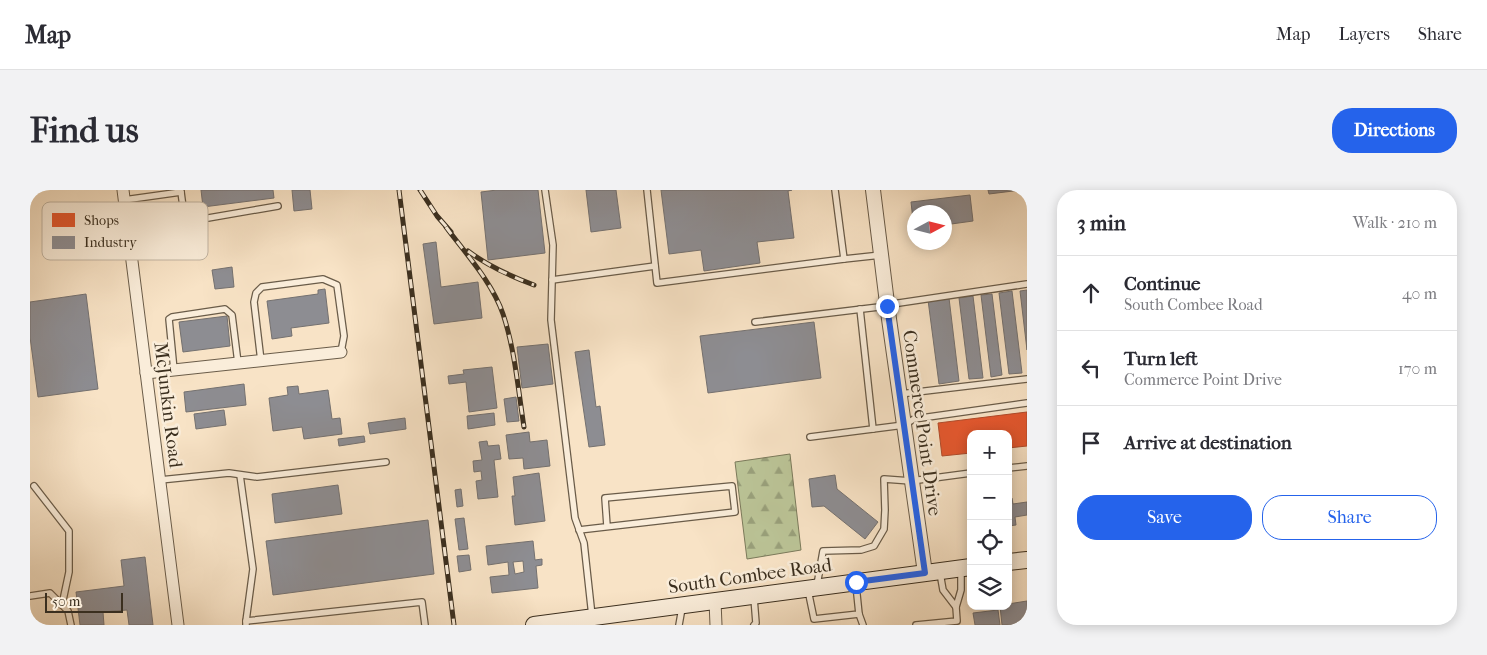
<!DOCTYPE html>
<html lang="en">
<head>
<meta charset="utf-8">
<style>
  :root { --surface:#fff; --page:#f2f2f3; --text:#2b2b33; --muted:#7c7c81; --line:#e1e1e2; --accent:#2563eb }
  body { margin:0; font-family:"IM FELL French Canon",serif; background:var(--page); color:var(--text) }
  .controls { position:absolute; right:15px; bottom:15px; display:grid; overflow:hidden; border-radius:10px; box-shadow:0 2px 12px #0003 }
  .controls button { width:45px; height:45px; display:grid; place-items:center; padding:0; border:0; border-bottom:1px solid var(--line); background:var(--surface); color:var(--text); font:25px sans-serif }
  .compass { position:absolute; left:877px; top:15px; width:45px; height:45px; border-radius:50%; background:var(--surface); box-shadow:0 2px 12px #0003; rotate:83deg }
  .scale { position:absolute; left:15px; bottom:12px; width:78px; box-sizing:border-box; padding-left:5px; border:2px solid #3b2f1f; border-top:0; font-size:14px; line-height:18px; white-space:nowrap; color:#3b2f1f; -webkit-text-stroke:4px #faedda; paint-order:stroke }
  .stop { position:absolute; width:15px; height:15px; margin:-11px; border:4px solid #2563eb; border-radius:50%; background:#fff }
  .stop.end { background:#2563eb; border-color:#fff; box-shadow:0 1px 5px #0008 }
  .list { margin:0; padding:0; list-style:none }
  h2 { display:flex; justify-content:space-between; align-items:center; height:65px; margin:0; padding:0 20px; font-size:21px }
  h2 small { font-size:16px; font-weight:400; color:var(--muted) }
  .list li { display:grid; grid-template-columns:32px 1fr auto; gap:15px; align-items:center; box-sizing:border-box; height:75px; padding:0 20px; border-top:1px solid var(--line) }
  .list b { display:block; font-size:19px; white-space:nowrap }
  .list p { margin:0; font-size:16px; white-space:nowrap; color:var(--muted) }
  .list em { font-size:16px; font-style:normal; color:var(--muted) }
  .actions { display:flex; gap:10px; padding:15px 20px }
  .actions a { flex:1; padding:11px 0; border:1px solid var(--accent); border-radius:20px; text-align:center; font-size:18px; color:var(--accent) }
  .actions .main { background:var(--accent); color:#fff }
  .icon { flex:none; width:28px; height:28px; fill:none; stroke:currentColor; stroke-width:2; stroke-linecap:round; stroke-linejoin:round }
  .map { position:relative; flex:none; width:997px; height:435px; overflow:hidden; border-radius:20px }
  header { display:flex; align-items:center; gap:30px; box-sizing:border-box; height:70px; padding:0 25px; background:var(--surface); border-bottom:1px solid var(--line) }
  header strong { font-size:24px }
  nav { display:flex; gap:28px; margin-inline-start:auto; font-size:18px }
  .intro { display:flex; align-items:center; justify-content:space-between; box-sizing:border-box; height:120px; padding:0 30px }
  h1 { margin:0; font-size:35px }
  .button { padding:12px 22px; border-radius:20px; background:var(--accent); color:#fff; font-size:18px; font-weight:700 }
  main { display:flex; gap:30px; padding:0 30px }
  aside { flex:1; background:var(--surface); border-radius:20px; box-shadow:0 2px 12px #0003 }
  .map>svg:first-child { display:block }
</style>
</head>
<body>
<header>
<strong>Map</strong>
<nav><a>Map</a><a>Layers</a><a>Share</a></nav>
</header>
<div class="intro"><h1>Find us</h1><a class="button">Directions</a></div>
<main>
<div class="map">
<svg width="997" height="435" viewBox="0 0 997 435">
  <defs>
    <pattern id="forest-firs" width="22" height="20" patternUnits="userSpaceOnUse" patternTransform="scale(1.25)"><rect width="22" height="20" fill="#bbc497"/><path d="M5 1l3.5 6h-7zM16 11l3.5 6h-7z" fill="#99a07b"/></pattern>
  </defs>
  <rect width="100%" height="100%" fill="#f8e3c6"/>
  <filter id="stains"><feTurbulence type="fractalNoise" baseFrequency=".004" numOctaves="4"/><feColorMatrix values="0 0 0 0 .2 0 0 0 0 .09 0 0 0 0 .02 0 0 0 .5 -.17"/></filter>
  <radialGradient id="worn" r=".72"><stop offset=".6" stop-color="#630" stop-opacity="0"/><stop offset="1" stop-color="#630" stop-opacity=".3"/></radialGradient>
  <!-- forest -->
  <polygon fill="url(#forest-firs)" stroke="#7b7a5b" points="760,264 771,360 717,369 705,272"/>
  <!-- shops -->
  <polygon fill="#e4572e" stroke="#b14b2a" points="997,222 997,256 978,258 978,244 941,244 941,263 912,266 908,233"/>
  <!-- industry -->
  <g fill="#8d8d92" stroke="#747170" fill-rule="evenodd">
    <polygon points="171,0 243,0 244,8 173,17"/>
    <polygon points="262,0 280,0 282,19 264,21"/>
    <polygon points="467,0 508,0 515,63 458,70 451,2"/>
    <polygon points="556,0 586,0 591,38 561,42"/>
    <polygon points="631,0 762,0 758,1 764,48 727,52 730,73 674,81 671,60 639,64"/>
    <polygon points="958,0 991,0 959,4"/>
    <polygon points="940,5 943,31 914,35 914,22 884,22 884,39 881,12"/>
    <polygon points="406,52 411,97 448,92 452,128 404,134 393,54"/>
    <polygon points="202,77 204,97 185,99 182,80"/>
    <polygon points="295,99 299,133 261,138 262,146 242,149 237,111 288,104 288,100"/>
    <polygon points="997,100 997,160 990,101"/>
    <polygon points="982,101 992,183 979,184 969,103"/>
    <polygon points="56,104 68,199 8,207 0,147 0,112"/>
    <polygon points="962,104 972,185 961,187 951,105"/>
    <polygon points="943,106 953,188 939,189 929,108"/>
    <polygon points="919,108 929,191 909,194 898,110"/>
    <polygon points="197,126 200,156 153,162 149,132"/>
    <polygon points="784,132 791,188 678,203 670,146"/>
    <polygon points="518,154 523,194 492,198 487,157"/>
    <polygon points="559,160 566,217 570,216 575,255 559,257 545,162"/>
    <polygon points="462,177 467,218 439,222 436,192 419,194 418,186 434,184 433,180"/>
    <polygon points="214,194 216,215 156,222 154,202"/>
    <polygon points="268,196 269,204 298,200 302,229 310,228 312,244 274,249 272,237 243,241 239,208 258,205 257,197"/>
    <polygon points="486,207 489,231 477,232 474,209"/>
    <polygon points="194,220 196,235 166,239 164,224"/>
    <polygon points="464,223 465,235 438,239 437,226"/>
    <polygon points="375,228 376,239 340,244 338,233"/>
    <polygon points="499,242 500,252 517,250 520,276 494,279 493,268 479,269 476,245"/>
    <polygon points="334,246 335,252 309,256 308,249"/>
    <polygon points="457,251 458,256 469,255 471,269 464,270 468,307 448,309 446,291 452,290 451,281 444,282 443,271 452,270 449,252"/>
    <polygon points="509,283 515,331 485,335 482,306 485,306 483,287"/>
    <polygon points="805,285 807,299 848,332 835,349 794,316 782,317 779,289"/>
    <polygon points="308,295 312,324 245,333 242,304"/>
    <polygon points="431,299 433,316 427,317 425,300"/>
    <polygon points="982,308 983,314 997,312 997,325 985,327 986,335 978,336 978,309"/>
    <polygon points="434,328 438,359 429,360 425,329"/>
    <polygon points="398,330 404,384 243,405 236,351"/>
    <path d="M503 351 505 370 512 369V375L506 376 508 398 462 403 460 387 479 385 478 372 458 375 456 356ZM493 371 494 382 485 384 483 372Z"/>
    <polygon points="439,365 441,380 429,382 427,366"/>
    <polygon points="115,367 123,435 99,435 97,420 73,422 74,435 50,435 46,402 94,396 91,370"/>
    <polygon points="997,411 997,435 972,435 970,416 978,416 978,414"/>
    <polygon points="968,420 970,435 945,435 943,423"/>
  </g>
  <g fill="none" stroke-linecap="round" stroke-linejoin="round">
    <defs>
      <g id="service">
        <polyline points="515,0 523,55 521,130 545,328 554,353 562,426"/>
        <polyline points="617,0 627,93 814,69"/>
        <polyline points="805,0 814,69 851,65"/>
        <polyline points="151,2 155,32 248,16"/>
        <polyline points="94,10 151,2 150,0"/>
        <polyline points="522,90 625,76"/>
        <polyline points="830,119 843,239"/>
        <polyline points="725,132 857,116 869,113 997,94"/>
        <polyline points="231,171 224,112 226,103 232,97 293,89 307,95 314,146 311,162"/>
        <polyline points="144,180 139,129 142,127 195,119 202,125 208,173"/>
        <polyline points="870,204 997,189"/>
        <polyline points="780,247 874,235 884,229 997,213"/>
        <polyline points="978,278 997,276"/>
        <polyline points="210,285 223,379 216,431"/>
        <polyline points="130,290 199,283 227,287 356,272"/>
        <polyline points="4,296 39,341 39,382 32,415"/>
        <polyline points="549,340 705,322 702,296 575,308 577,336"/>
        <polyline points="910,383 913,400 926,417 931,400 931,380"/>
        <polyline points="787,395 793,361 831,360 844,356 854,339 855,320 854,289 881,291 941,283"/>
        <polyline points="778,400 784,429 829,424 826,395"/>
        <polyline points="0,406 20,403 38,421 41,435"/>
        <polyline points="829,424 833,435"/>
        <polyline points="216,435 216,431 392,412 395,435"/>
        <polyline points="649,435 652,418"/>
        <polyline points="724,435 726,433 724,408"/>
        <polyline points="886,435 927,431 926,417"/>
      </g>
      <g id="minor">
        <polyline points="93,0 148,435"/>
        <polyline points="116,183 311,162"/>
        <polyline points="685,411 686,435"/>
      </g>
      <polyline id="tertiary" points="843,0 859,129 895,383"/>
      <g id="secondary">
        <polyline points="978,372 997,370"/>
        <polyline points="504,435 941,377"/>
      </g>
    </defs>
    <!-- service casing -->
    <use href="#service" stroke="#6a5c49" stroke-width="8"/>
    <!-- minor casing -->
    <use href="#minor" stroke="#6a5c49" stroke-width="13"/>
    <!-- tertiary casing -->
    <use href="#tertiary" stroke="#6a5c49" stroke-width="16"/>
    <!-- secondary casing -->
    <use href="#secondary" stroke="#3b2f1f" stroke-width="18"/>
    <!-- service -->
    <use href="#service" stroke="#faedda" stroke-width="5.5"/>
    <!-- minor -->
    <use href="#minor" stroke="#faedda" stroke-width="11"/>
    <!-- tertiary -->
    <use href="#tertiary" stroke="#faedda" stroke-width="14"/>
    <!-- secondary -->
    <use href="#secondary" stroke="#faedda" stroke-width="16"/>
    <defs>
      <g id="rail">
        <polyline points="369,0 424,435"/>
        <polyline points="390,0 407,26 421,42"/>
        <path d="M416 37C436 64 462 92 473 124 485 160 488 199 494 237"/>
        <path d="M438 61C458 76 480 86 504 95"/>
      </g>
    </defs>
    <!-- rail casing -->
    <use href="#rail" stroke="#3b2f1f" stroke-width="5"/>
    <!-- rail -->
    <use href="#rail" stroke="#faedda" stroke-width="3" stroke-dasharray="9" stroke-linecap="butt"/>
  </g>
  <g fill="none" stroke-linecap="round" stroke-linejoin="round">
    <!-- route -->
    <polyline stroke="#2563eb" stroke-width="6" points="826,392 895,383 857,116"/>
  </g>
  <g text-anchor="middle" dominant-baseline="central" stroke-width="5" stroke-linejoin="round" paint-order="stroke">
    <!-- street labels -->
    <g font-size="19" fill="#3b2f1f" stroke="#faedda">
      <text transform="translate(138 215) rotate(83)">McJunkin Road</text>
      <text transform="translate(892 233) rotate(82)">Commerce Point Drive</text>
      <text transform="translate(720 386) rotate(-8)">South Combee Road</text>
    </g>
  </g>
  <!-- legend -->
  <rect x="12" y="12" width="166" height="58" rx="8" fill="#faedda" stroke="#c1b4a2" stroke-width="1"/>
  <rect x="22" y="23" width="23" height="14" fill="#e4572e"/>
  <rect x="22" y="46" width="23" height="13" fill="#8d8d92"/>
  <g font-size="14" fill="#3b2f1f">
    <text x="54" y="35">Shops</text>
    <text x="54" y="57">Industry</text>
  </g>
  <rect width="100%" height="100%" filter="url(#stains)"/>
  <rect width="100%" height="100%" fill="url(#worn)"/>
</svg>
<div class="controls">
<button>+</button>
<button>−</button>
<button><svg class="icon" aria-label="locate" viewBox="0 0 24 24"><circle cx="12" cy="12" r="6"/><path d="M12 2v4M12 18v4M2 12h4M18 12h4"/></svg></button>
<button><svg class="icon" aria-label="layers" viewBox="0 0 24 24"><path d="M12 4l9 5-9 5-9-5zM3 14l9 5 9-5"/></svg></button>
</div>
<svg class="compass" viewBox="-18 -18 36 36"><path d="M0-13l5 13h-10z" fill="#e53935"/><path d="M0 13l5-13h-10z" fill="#7c7c81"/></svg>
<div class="scale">50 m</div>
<div class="stop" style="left:826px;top:392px"></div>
<div class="stop end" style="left:857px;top:116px"></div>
</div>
<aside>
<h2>3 min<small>Walk · 210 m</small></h2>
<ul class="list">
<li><svg class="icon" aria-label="ahead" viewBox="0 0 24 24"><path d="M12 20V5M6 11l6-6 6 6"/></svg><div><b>Continue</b><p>South Combee Road</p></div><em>40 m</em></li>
<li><svg class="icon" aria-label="left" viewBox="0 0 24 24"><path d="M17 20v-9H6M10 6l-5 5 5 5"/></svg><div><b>Turn left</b><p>Commerce Point Drive</p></div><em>170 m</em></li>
<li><svg class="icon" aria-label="arrive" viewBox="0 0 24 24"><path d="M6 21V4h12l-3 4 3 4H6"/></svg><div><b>Arrive at destination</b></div></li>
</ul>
<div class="actions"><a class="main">Save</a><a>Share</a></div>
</aside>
</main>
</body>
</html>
